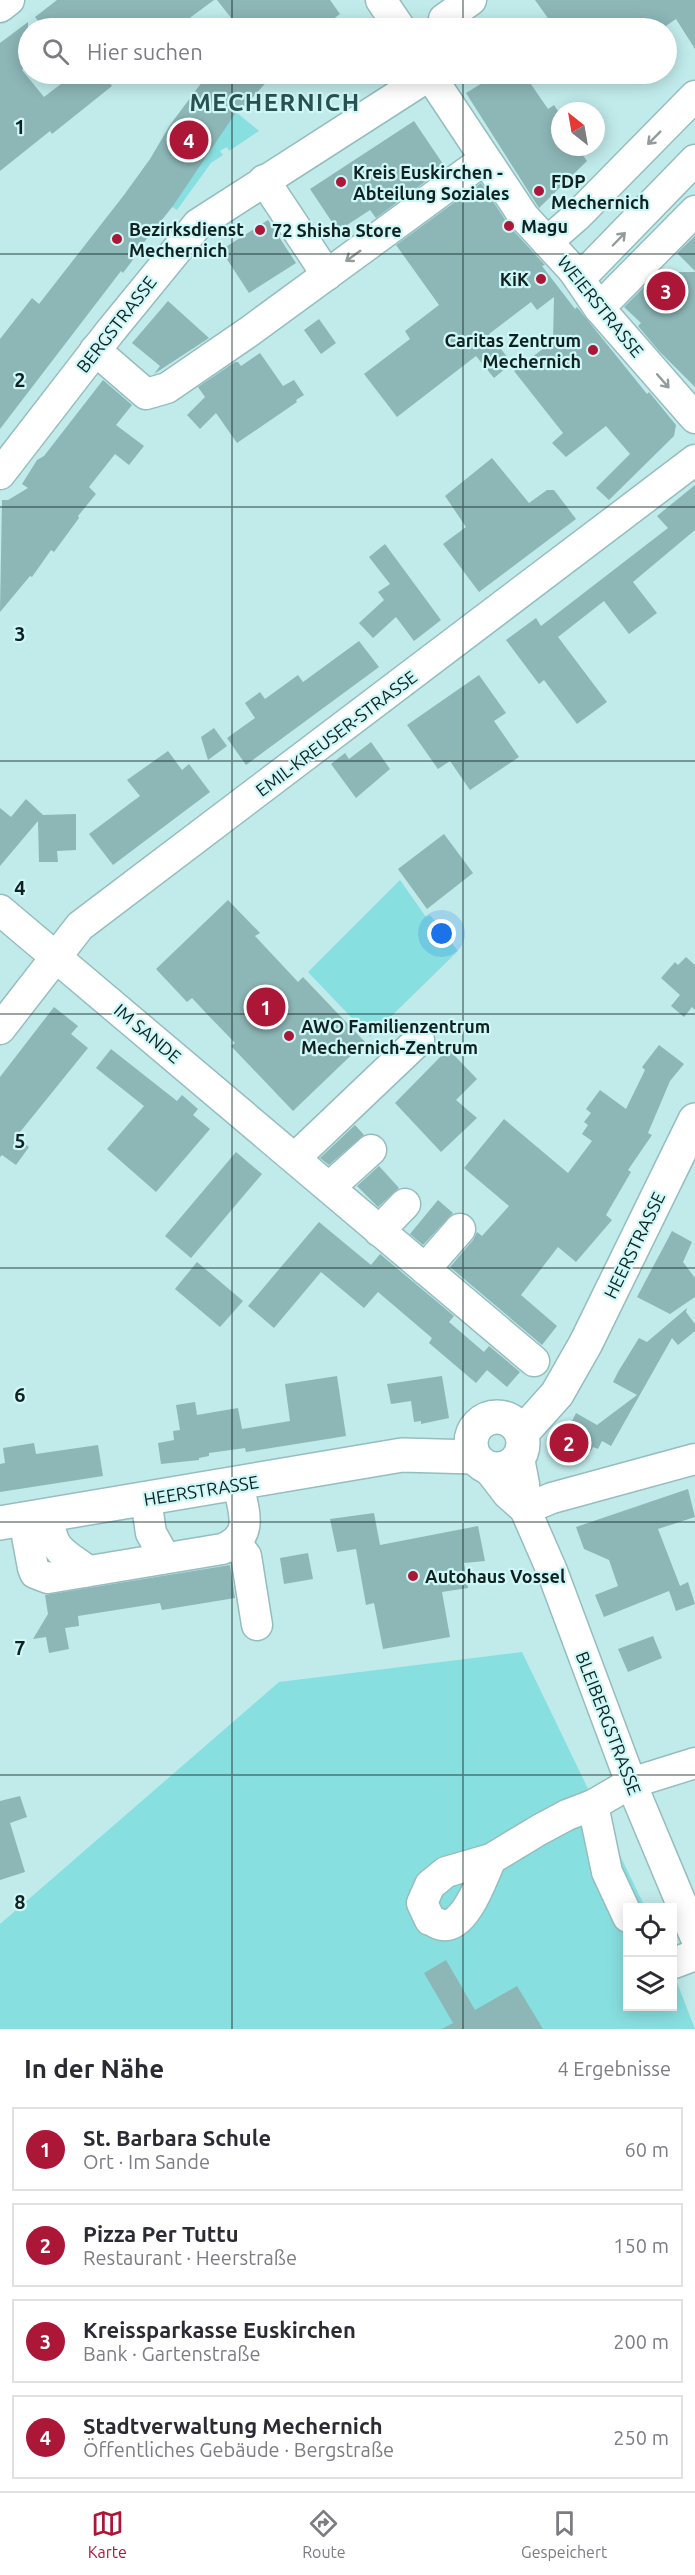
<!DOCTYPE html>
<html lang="de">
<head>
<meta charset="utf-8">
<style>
  :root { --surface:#fff; --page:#f7f7f7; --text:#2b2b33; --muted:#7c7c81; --line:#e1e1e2; --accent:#ac1738 }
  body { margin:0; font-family:Ubuntu,sans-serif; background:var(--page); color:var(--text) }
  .controls { position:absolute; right:18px; bottom:18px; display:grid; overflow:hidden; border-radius:0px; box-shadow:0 3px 15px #0003 }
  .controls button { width:54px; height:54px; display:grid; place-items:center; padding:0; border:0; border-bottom:2px solid var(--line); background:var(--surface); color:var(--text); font:30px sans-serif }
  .compass { position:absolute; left:551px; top:102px; width:54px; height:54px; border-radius:50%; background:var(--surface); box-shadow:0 3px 15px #0003; rotate:329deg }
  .you { position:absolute; left:442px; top:934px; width:21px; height:21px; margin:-15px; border:4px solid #fff; border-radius:50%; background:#1a73e8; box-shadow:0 0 0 9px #1a73e833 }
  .badge { display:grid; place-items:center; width:39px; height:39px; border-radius:50%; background:var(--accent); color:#fff; font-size:20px; font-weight:700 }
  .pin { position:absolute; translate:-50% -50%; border:3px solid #fff; box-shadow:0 2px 6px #0006 }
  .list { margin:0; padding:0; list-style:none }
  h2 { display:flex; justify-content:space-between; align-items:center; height:78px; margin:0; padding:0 24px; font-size:26px }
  h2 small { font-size:20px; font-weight:400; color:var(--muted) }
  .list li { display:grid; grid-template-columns:39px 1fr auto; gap:18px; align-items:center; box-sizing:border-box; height:84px; margin:0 12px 12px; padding:0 12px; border:2px solid var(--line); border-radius:0px }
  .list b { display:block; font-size:22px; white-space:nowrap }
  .list p { margin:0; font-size:20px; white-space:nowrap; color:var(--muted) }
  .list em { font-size:20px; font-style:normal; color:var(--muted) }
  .icon { flex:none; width:33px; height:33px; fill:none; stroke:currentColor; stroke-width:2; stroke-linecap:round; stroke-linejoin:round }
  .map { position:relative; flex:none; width:695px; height:2029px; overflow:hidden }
  .search { position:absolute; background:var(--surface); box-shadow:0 3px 15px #0003; left:18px; right:18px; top:18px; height:66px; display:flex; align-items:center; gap:15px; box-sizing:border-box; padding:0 21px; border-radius:33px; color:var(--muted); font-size:22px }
  .sheet { height:462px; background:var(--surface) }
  nav { display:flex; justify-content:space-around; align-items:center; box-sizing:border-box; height:84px; border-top:2px solid var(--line); background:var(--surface); font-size:16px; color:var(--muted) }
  nav a { display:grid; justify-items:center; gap:3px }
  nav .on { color:var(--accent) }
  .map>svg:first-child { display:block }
</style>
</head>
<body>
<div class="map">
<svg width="695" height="2029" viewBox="0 0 695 2029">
  <rect width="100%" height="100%" fill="#c1ebeb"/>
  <!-- green -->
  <g fill="#88dfe0">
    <polygon points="236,112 259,131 229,151 227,147 220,151 223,155 211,163 177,210 172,207"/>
    <polygon points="400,880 426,917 430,915 458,951 370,1037 308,972"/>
    <polygon points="522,1652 645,1907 628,1908 628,2006 672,2006 673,1972 695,2029 0,2029 0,1924 279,1682"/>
  </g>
  <!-- building -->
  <g fill="#8db6b6">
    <polygon points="57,0 214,0 176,28 44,28 35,17"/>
    <polygon points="217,0 330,0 340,14 321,28 239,28"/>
    <polygon points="535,0 695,0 695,49 676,19 663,28 555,28"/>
    <polygon points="28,22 28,64 22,70 44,97 74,74 103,74 112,86 52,134 50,131 0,171 0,43"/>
    <polygon points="208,74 274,74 241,110 239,108 173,206 133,256 135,257 123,273 121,271 0,429 0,339 32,298 39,304 124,195 150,159 170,125"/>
    <polygon points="497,74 524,74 548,109 554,105 560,114 560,147 577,147 587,161 539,208 466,93"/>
    <polygon points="414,121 445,167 376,218 370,210 338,231 310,189"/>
    <polygon points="481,183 510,227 545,265 542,266 575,309 577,307 647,394 649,392 676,425 674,436 609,500 596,488 630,454 606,426 566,457 552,443 563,433 514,371 553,341 554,297 537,310 531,302 489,334 512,363 494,378 476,356 397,417 364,374 410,339 405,331 439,305 396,245"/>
    <polygon points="268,220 296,263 249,293 221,250"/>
    <polygon points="695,236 695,271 677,253"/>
    <polygon points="659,272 695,272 695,387 659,351 638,326 641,323 624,307"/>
    <polygon points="168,301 209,338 154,374 160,366 132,343"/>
    <polygon points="319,319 336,343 321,354 304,330"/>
    <polygon points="260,353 283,386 294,380 304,395 296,400 297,402 237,443 216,413 200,429 187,415 205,397 198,387 235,362 238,362 241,366"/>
    <polygon points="103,380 132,405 116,425 144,446 129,465 115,454 89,487 96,494 78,516 79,518 54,552 51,550 32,577 30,576 0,612 2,500 8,500 28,488 22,484 37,460 44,456"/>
    <polygon points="492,458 529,503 547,490 554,490 576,519 479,592 443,544 466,527 445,496"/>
    <polygon points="695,485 695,530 633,582 657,613 629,634 604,601 558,637 607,702 577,724 544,680 539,684 506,640 536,618 541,626 668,528 657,516"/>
    <polygon points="385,544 441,620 414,641 396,617 373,638 359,623 384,600 378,592 390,584 369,557"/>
    <polygon points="359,641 379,667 246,765 227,738 255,718 245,703 260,692 265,699 298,675 303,682"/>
    <polygon points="479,675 506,713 494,721 519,757 470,790 450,761 438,769 407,725"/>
    <polygon points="214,728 227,746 208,760 201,737"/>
    <polygon points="371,742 390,769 356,798 331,764 345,753 349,759"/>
    <polygon points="168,751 182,770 189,764 210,792 113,865 89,834 140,796 127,780"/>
    <polygon points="26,799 43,815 76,814 76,850 57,851 58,862 39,862 38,821 0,866 0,808 11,817"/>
    <polygon points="444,834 473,873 427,909 398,869"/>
    <polygon points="228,900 260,933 255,936 298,982 303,977 365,1042 293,1111 231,1046 235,1043 206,1013 192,998 187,1002 156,969"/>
    <polygon points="686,957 695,965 695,1010 692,1007 684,1017 671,1006 680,995 661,978 675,962 678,965"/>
    <polygon points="54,1007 78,1026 71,1034 88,1048 16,1137 29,1147 16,1165 2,1155 0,1157 0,1077"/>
    <polygon points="659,1045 684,1064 670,1081 648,1133 652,1135 628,1170 631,1172 606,1215 612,1220 576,1262 558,1247 521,1295 557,1326 542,1345 450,1267 473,1240 477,1232 482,1236 509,1206 464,1168 504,1119 568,1173 592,1141 582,1134 588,1125 584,1122 591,1113 586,1109 600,1090 626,1109 645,1070 642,1067"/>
    <polygon points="111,1049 177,1101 182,1095 198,1109 193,1115 210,1129 156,1192 107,1149 144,1106 96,1068"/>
    <polygon points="446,1051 448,1053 450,1051 477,1079 456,1100 477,1118 441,1152 395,1103"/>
    <polygon points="355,1125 364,1135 329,1165 320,1158"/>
    <polygon points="236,1152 262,1174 191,1258 165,1236"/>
    <polygon points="379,1166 399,1188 378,1207 357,1186"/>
    <polygon points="438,1200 453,1213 423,1245 410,1234"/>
    <polygon points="319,1222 371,1265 380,1254 454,1316 449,1322 484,1352 489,1346 520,1372 507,1387 487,1370 476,1383 429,1343 432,1338 378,1292 364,1308 321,1272 274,1328 248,1306"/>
    <polygon points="672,1231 692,1242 683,1262 695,1278 695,1297 670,1314 637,1297"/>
    <polygon points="197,1262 243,1301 220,1327 175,1289"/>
    <polygon points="687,1308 686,1312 695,1324 695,1331 678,1345 672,1338 611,1446 602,1441 598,1449 593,1447 586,1459 568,1449 564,1438 576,1413 597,1425 637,1395 613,1382 618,1372 639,1338 647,1342"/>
    <polygon points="337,1376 346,1436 246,1452 245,1448 209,1453 209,1456 199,1458 199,1460 161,1464 158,1443 174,1440 173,1431 180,1430 176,1405 195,1402 197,1415 238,1408 242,1429 290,1421 285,1384"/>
    <polygon points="442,1376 449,1418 421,1424 421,1421 414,1422 411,1401 391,1404 387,1384"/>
    <polygon points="34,1443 36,1454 98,1445 103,1476 0,1492 0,1464 5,1463 3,1448"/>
    <polygon points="688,1489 695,1517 658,1529 680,1586 688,1582 695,1604 676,1611 669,1591 604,1617 595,1595 618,1586 609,1560 584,1549 576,1527"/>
    <polygon points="374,1513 380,1545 478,1526 485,1561 464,1563 468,1588 442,1592 450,1637 383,1649 374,1603 366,1605 356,1549 337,1552 330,1519"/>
    <polygon points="308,1553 313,1579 284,1584 280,1558"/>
    <polygon points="230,1565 235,1598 162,1610 160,1603 78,1616 79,1626 65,1628 69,1649 49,1653 46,1637 33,1639 48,1614 45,1595"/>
    <polygon points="653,1636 662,1658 628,1672 618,1649"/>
    <polygon points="20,1796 27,1817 10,1823 25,1872 0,1880 0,1801"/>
    <polygon points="446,1960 475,2010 517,1986 543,2029 442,2029 453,2023 424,1973"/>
  </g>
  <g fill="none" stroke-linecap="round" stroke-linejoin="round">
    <defs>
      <g id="minor">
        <polyline points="381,0 400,28"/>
        <polyline points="0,7 9,0"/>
        <polyline points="444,19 471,0"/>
        <polyline points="429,74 524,217 573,270 599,308 695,418"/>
        <polyline points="264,180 327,275"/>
        <polyline points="547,242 577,216 695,96"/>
        <polyline points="573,270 589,269 695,160"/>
        <polyline points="599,308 695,211"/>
        <polyline points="95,350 146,394 167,388 250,331 485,159"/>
        <polyline points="0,474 109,333 198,224 430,75"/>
        <polyline points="0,910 534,1361"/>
        <polyline points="0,1029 80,926 695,460"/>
        <polyline points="295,1158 419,1040"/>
        <polyline points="330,1187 371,1150"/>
        <polyline points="379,1231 405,1204"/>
        <polyline points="425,1269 460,1229"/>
        <polyline points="519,1458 524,1484 525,1509 552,1571 631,1783 695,1936"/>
        <polyline points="488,1468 508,1494 525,1509"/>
        <polyline points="146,1499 151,1533 160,1549 161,1559"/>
        <polyline points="525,1509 552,1498 695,1459"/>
        <path d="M48 1515C52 1548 58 1550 84 1568V1572"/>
        <path d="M24 1519 33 1568 35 1573 48 1578 222 1549C255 1537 244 1512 238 1484"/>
        <polyline points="235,1542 246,1556 257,1625"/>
        <polyline points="593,1805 607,1872 628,1917"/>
        <path d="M491 1859C483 1876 466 1928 443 1925 439 1925 434 1921 430 1920L422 1903 430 1885 446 1872 491 1859 539 1830 567 1815 593 1805 631 1783 695 1763"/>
        <polyline points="672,1962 674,1963 695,1955"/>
      </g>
      <g id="major">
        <circle cx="497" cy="1443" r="26"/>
        <polyline points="522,1433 557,1394 586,1343 695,1120"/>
        <polyline points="0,1523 402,1455 474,1457"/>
      </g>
    </defs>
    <!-- minor casing -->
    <use href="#minor" stroke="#95bdbe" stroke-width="33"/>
    <!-- major casing -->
    <use href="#major" stroke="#95bdbe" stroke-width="36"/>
    <!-- minor -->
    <use href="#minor" stroke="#fff" stroke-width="30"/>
    <!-- major -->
    <use href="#major" stroke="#fff" stroke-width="33"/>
  </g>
  <!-- one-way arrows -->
  <defs><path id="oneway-shaft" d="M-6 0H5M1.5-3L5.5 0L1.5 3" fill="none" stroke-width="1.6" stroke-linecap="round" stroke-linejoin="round" transform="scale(1.5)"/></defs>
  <g stroke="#949b9b">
    <use href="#oneway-shaft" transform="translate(654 138) rotate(135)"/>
    <use href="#oneway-shaft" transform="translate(619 239) rotate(-46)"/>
    <use href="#oneway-shaft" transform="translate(353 256) rotate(144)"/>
    <use href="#oneway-shaft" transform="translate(663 381) rotate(49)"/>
  </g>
  <!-- grid -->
  <path fill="none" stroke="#112121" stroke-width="1.5" stroke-opacity="0.55" d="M232 0V28M463 0V28M232 74V2029M463 74V2029M0 254H695M0 507H695M0 761H695M0 1014H695M0 1268H695M0 1522H695M0 1775H695"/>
  <!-- markers -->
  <g fill="#ac1738" stroke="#cef8f8" stroke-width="2">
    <circle cx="341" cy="182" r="6"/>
    <circle cx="539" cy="191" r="6"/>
    <circle cx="509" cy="226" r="6"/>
    <circle cx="260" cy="230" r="6"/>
    <circle cx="117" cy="239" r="6"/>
    <circle cx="541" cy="279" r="6"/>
    <circle cx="593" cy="350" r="6"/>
    <circle cx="289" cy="1036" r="6"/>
    <circle cx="413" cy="1576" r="6"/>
  </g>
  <g text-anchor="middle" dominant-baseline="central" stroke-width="4.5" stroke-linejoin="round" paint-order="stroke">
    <!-- poi labels -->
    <g font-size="18" font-weight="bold" fill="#112121" stroke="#cef8f8" text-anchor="start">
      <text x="353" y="172">Kreis Euskirchen -<tspan x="353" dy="21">Abteilung Soziales</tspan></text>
      <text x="551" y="181">FDP<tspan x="551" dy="21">Mechernich</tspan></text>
      <text x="521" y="226">Magu</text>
      <text x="129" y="229">Bezirksdienst<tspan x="129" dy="21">Mechernich</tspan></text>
      <text x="272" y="230">72 Shisha Store</text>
      <text x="529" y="279" text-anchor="end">KiK</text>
      <text x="581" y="340" text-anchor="end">Caritas Zentrum<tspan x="581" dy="21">Mechernich</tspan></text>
      <text x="301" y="1026">AWO Familienzentrum<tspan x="301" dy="21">Mechernich-Zentrum</tspan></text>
      <text x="425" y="1576">Autohaus Vossel</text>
    </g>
    <!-- street labels -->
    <g font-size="18" fill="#112121" stroke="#cef8f8">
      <text transform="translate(601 306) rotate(51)">WEIERSTRASSE</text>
      <text transform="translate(116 324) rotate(-52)">BERGSTRASSE</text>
      <text transform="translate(336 733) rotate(-37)">EMIL-KREUSER-STRASSE</text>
      <text transform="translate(148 1033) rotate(40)">IM SANDE</text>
      <text transform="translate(634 1245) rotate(-64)">HEERSTRASSE</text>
      <text transform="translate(201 1490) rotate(-9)">HEERSTRASSE</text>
      <text transform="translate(609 1723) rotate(69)">BLEIBERGSTRASSE</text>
    </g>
    <!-- district labels -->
    <g font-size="24" font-weight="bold" letter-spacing="1.5" fill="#2a5051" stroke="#cef8f8">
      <text x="275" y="102">MECHERNICH</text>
    </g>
  </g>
  <g font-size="20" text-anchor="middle" font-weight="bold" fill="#112121" stroke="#cef8f8" stroke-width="4.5" stroke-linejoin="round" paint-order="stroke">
    <text x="20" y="134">1</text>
    <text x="20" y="387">2</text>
    <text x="20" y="641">3</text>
    <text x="20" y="895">4</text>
    <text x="20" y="1148">5</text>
    <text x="20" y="1402">6</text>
    <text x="20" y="1655">7</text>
    <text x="20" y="1909">8</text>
  </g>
</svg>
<div class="controls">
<button><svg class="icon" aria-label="locate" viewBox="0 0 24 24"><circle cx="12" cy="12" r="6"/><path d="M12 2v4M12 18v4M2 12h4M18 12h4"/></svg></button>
<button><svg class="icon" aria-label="layers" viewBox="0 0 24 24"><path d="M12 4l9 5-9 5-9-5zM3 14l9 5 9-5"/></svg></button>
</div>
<svg class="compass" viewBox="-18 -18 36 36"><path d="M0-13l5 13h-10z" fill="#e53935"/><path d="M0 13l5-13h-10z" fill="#7c7c81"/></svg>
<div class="you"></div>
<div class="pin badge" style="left:266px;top:1007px">1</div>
<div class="pin badge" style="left:569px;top:1443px">2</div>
<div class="pin badge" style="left:666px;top:291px">3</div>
<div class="pin badge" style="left:189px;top:140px">4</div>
<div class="search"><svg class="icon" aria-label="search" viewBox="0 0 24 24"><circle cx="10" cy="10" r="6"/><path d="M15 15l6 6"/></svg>Hier suchen</div>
</div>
<section class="sheet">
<h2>In der Nähe<small>4 Ergebnisse</small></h2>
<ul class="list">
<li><span class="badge">1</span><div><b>St. Barbara Schule</b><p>Ort · Im Sande</p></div><em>60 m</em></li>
<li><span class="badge">2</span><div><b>Pizza Per Tuttu</b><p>Restaurant · Heerstraße</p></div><em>150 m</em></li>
<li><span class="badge">3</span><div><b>Kreissparkasse Euskirchen</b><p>Bank · Gartenstraße</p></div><em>200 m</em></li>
<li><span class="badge">4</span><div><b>Stadtverwaltung Mechernich</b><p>Öffentliches Gebäude · Bergstraße</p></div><em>250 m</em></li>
</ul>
</section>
<nav>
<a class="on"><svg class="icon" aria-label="map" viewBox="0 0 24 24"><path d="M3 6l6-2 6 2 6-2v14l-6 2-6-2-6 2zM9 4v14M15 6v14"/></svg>Karte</a>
<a><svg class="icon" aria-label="directions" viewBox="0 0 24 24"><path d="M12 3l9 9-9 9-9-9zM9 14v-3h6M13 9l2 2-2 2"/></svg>Route</a>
<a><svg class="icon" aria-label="saved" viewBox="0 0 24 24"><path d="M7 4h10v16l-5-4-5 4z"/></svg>Gespeichert</a>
</nav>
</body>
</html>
